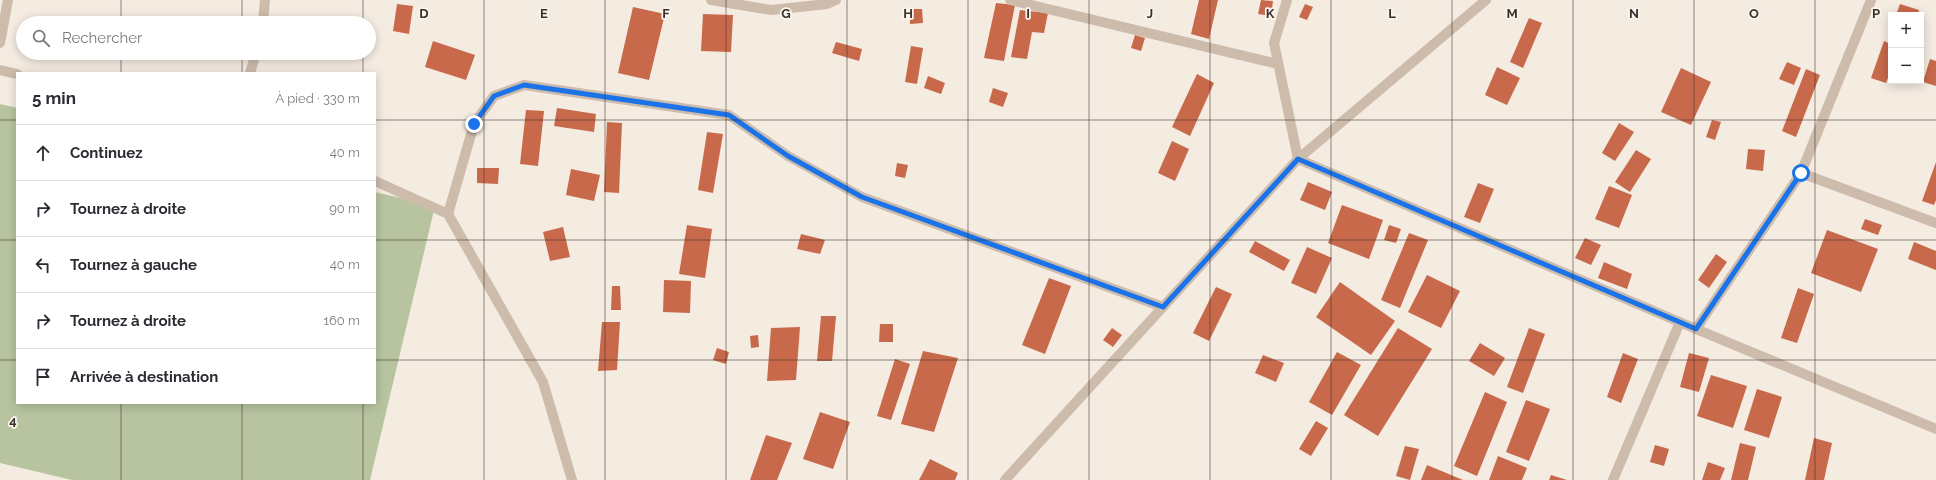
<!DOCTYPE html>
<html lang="fr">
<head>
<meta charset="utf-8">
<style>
  :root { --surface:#fff; --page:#f7f7f7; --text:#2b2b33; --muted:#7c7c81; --line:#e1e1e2 }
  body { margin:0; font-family:Raleway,sans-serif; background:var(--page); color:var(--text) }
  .controls { position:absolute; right:12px; top:12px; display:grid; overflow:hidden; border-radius:0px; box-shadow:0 2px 10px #0003 }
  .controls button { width:36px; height:36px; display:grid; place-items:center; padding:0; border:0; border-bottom:1px solid var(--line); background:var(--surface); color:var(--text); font:20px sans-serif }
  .stop { position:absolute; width:12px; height:12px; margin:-9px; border:3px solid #1a73e8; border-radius:50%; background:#fff }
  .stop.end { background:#1a73e8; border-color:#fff; box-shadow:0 1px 4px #0008 }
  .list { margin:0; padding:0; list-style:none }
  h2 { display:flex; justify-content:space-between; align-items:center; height:52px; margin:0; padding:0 16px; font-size:17px }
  h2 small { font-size:13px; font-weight:400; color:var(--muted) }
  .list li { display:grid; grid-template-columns:26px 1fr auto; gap:12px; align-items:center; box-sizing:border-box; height:56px; padding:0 16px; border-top:1px solid var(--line) }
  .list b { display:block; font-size:15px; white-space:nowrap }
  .list em { font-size:13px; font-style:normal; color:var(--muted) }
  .icon { flex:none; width:22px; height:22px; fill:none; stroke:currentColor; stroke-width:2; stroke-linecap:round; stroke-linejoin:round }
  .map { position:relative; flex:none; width:1936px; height:480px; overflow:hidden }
  .search { position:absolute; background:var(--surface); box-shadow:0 2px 10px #0003; left:16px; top:16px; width:360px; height:44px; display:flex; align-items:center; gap:10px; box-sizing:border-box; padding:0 14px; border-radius:22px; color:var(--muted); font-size:15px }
  .panel { position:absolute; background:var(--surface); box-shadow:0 2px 10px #0003; left:16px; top:72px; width:360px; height:332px; border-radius:0px }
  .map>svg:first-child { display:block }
</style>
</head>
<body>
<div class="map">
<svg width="1936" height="480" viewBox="0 0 1936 480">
  <rect width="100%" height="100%" fill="#f4ebe1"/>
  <!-- park -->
  <polygon fill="#b8c4a0" points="0,104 17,108 17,403 375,403 375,192 435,206 370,480 72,480 0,463"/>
  <!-- building -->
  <g fill="#c8694b">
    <polygon points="1199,0 1218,0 1209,39 1191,34"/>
    <polygon points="1261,0 1273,1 1271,16 1258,14"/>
    <polygon points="996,3 1015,5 1004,61 984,58"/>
    <polygon points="397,4 413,6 409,34 393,31"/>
    <polygon points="1305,4 1313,7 1307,20 1299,17"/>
    <polygon points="1900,4 1919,10 1918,15 1896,15"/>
    <polygon points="633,7 665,14 649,80 618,73"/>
    <polygon points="910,9 922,9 923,23 910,24"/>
    <polygon points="1020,10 1048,13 1044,33 1032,32 1027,59 1011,57"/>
    <polygon points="703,14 733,15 731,52 701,51"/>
    <polygon points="1529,18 1542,23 1523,68 1510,62"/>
    <polygon points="1135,35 1145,38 1141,51 1131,48"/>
    <polygon points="433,41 475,55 466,80 425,67"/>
    <polygon points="1884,41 1891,44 1891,70 1886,83 1871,78"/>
    <polygon points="836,42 862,49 859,61 832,53"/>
    <polygon points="911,46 923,48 917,84 905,82"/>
    <polygon points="1930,59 1936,61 1936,86 1923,82"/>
    <polygon points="1787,62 1801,68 1794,85 1779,79"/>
    <polygon points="1497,67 1520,78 1507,105 1485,95"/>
    <polygon points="1681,68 1711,82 1691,125 1661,112"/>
    <polygon points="1806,69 1820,75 1796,137 1782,131"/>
    <polygon points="1197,74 1214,83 1190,136 1172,127"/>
    <polygon points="928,76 945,83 941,94 924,88"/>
    <polygon points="993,88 1008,93 1003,107 989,102"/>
    <polygon points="557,108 596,114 594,132 554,126"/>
    <polygon points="526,110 544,111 538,166 520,164"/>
    <polygon points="1712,120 1721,122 1715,140 1706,137"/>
    <polygon points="607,122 622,123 619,193 604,192"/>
    <polygon points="1619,123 1634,132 1615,161 1602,153"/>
    <polygon points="707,132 723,134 713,193 698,190"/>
    <polygon points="1172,141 1189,149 1175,181 1158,173"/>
    <polygon points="1748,149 1765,150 1763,171 1746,169"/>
    <polygon points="1636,150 1651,159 1630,192 1615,182"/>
    <polygon points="1936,162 1936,200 1934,205 1922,201"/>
    <polygon points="897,163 908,165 905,178 895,176"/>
    <polygon points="477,168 499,168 498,184 477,183"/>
    <polygon points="571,169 600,175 594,201 566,195"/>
    <polygon points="1308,182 1332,192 1325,210 1300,200"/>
    <polygon points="1478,183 1494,189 1480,223 1464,217"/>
    <polygon points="1609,186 1632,195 1619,228 1595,219"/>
    <polygon points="1342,205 1383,220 1369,259 1328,243"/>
    <polygon points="1865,219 1882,225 1878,235 1861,229"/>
    <polygon points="687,225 712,229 705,278 679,274"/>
    <polygon points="1389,225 1401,229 1396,243 1384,240"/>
    <polygon points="563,227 570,257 550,261 543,232"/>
    <polygon points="1827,230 1878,249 1861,292 1811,273"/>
    <polygon points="1409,233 1428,240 1400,308 1381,300"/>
    <polygon points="801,234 825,240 820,254 797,249"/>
    <polygon points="1585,238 1601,245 1591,265 1575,258"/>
    <polygon points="1255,241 1290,260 1284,271 1249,252"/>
    <polygon points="1914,242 1936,251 1936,270 1908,259"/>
    <polygon points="1307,247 1332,258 1316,294 1291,283"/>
    <polygon points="1716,254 1727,262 1709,288 1698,280"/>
    <polygon points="1604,262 1632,274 1627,289 1598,278"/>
    <polygon points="1427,275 1460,291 1441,328 1408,312"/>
    <polygon points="1049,278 1071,286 1045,354 1022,345"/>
    <polygon points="664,280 691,281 690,313 663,312"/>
    <polygon points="1340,282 1395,321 1371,355 1316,317"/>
    <polygon points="612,286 620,286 621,310 611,310"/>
    <polygon points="1216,287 1232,294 1209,341 1193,333"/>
    <polygon points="1798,288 1814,294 1797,343 1781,338"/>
    <polygon points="821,316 836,316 832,361 817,361"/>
    <polygon points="602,322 620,322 617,370 598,371"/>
    <polygon points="880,324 893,324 893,342 879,342"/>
    <polygon points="800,327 796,380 767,381 771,328"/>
    <polygon points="1112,328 1122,335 1113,347 1103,340"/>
    <polygon points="1398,328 1432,349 1378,436 1344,415"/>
    <polygon points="1529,328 1545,334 1523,393 1507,387"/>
    <polygon points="758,335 759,347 751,348 750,336"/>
    <polygon points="1480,343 1505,358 1494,376 1469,361"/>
    <polygon points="717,348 729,352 726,364 713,360"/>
    <polygon points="923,351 958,358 934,432 901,424"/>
    <polygon points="1337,352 1361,365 1332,415 1309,402"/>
    <polygon points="1623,353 1638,359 1621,403 1607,397"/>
    <polygon points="1689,353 1709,358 1699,392 1680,387"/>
    <polygon points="1263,355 1284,363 1276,382 1255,373"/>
    <polygon points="895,359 910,364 891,420 877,416"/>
    <polygon points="1711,375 1747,386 1733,428 1697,416"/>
    <polygon points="1757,389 1782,397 1769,438 1744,430"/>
    <polygon points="1485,392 1507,402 1477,476 1454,466"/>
    <polygon points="1526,400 1550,409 1529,461 1506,452"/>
    <polygon points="820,412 850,422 833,469 803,459"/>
    <polygon points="1316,421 1328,428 1311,456 1299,449"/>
    <polygon points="766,435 792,443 777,480 750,480"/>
    <polygon points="1814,438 1832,443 1824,480 1805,480"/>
    <polygon points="1740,443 1756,447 1748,480 1731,480"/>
    <polygon points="1655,445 1669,449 1664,466 1650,462"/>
    <polygon points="1405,446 1419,449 1410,480 1396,476"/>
    <polygon points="1498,456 1527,468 1522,480 1489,480"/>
    <polygon points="930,459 958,473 955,480 919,480"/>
    <polygon points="1708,462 1725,468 1720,480 1702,480"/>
    <polygon points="1427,465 1463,480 1421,480"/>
    <polygon points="1551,475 1567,480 1549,480"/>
  </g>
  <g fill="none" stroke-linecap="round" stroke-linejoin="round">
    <!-- minor -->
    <g stroke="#cdbbac" stroke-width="10">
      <polyline points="711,0 771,10 827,4 836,0"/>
      <polyline points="1010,0 1278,64"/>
      <polyline points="1287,0 1274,43 1298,159 1696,329 1936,429"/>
      <polyline points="263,23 265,0"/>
      <polyline points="0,43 8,0"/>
      <polyline points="0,70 17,74"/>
      <polyline points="250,73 256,53"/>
      <polyline points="1801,173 1936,223"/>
      <polyline points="375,181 448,214 543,382 572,480"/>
      <polyline points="448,214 474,124 494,96 524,85 729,115 788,156 862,197 1163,307"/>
      <polyline points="1696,329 1801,173 1871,0"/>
      <polyline points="1005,480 1298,159 1486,0"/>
      <polyline points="1613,480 1680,322"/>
    </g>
  </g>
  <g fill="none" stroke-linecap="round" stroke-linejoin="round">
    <!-- route -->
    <polyline stroke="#1a73e8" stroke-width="5" points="474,124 494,96 524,85 729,115 788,156 862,197 1163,307 1298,159 1696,329 1801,173"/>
  </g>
  <!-- grid -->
  <path fill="none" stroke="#3b302b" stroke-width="1" stroke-opacity="0.55" d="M121 0V23M242 0V23M363 0V23M484 0V480M605 0V480M726 0V480M847 0V480M968 0V480M1089 0V480M1210 0V480M1331 0V480M1452 0V480M1573 0V480M1694 0V480M1815 0V480M121 53V73M242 53V73M363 53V73M0 120H17M375 120H1936M0 240H17M375 240H1936M0 360H17M375 360H1936M121 403V480M242 403V480M363 403V480"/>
  <g font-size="13" text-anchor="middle" font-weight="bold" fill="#3b302b" stroke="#fbf5ee" stroke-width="3.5" stroke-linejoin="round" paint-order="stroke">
    <text x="424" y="18">D</text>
    <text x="544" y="18">E</text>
    <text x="666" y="18">F</text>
    <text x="786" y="18">G</text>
    <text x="908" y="18">H</text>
    <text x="1028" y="18">I</text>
    <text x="1150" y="18">J</text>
    <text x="1270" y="18">K</text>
    <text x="1392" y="18">L</text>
    <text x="1512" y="18">M</text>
    <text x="1634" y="18">N</text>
    <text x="1754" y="18">O</text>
    <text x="1876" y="18">P</text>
    <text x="13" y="425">4</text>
  </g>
</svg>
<div class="controls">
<button>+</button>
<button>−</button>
</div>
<div class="stop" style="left:1801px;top:173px"></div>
<div class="stop end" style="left:474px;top:124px"></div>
<div class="search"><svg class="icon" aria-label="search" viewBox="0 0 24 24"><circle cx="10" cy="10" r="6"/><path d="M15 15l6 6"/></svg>Rechercher</div>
<section class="panel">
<h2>5 min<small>À pied · 330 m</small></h2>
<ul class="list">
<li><svg class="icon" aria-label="ahead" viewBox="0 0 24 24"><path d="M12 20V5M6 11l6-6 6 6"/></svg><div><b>Continuez</b></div><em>40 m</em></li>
<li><svg class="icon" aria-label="right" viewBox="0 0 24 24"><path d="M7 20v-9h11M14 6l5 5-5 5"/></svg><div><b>Tournez à droite</b></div><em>90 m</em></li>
<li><svg class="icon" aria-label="left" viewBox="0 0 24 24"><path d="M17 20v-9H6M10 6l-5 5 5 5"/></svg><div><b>Tournez à gauche</b></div><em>40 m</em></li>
<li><svg class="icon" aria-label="right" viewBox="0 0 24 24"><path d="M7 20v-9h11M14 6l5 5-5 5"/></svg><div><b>Tournez à droite</b></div><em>160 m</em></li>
<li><svg class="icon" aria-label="arrive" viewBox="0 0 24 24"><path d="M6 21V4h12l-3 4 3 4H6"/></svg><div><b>Arrivée à destination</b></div></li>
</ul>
</section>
</div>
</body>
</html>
